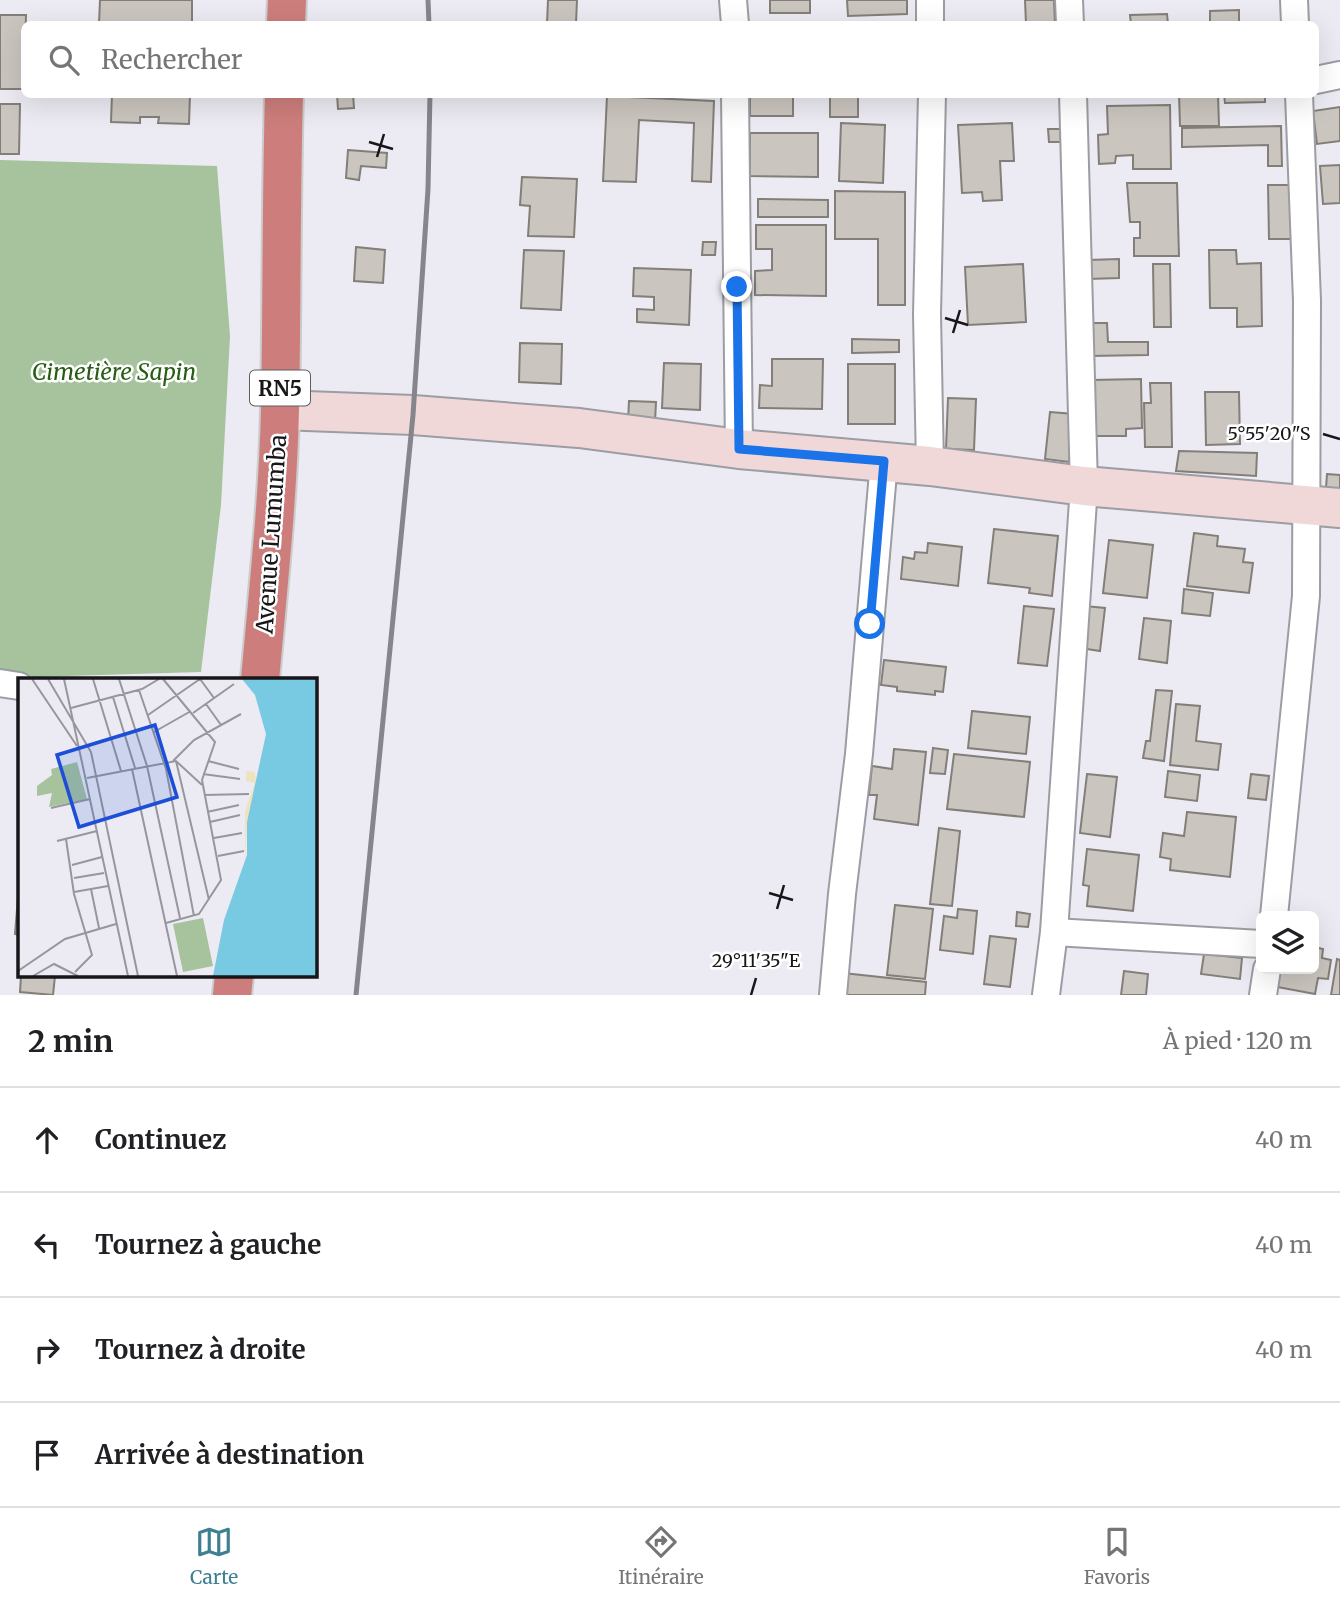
<!DOCTYPE html>
<html lang="fr">
<head>
<meta charset="utf-8">
<style>
  :root { --surface:#fff; --page:#f2f2f2; --text:#202124; --muted:#757577; --line:#e0e0e0; --accent:#3e7f91 }
  body { margin:0; font-family:Merriweather,serif; background:var(--page); color:var(--text) }
  .controls { position:absolute; right:21px; bottom:21px; display:grid; overflow:hidden; border-radius:10px; box-shadow:0 7px 28px #0002 }
  .controls button { width:63px; height:63px; display:grid; place-items:center; padding:0; border:0; border-bottom:2px solid var(--line); background:var(--surface); color:var(--text); font:35px sans-serif }
  .stop { position:absolute; width:21px; height:21px; margin:-16px; border:5px solid #1a73e8; border-radius:50%; background:#fff }
  .stop.end { background:#1a73e8; border-color:#fff; box-shadow:0 2px 7px #0008 }
  .list { margin:0; padding:0; list-style:none }
  h2 { display:flex; justify-content:space-between; align-items:center; height:91px; margin:0; padding:0 28px; font-size:30px }
  h2 small { font-size:23px; font-weight:400; color:var(--muted) }
  .list li { display:grid; grid-template-columns:46px 1fr auto; gap:21px; align-items:center; box-sizing:border-box; height:105px; padding:0 28px; border-top:2px solid var(--line) }
  .list b { display:block; font-size:26px; white-space:nowrap }
  .list em { font-size:23px; font-style:normal; color:var(--muted) }
  .icon { flex:none; width:38px; height:38px; fill:none; stroke:currentColor; stroke-width:2; stroke-linecap:round; stroke-linejoin:round }
  .map { position:relative; flex:none; width:1340px; height:995px; overflow:hidden }
  .search { position:absolute; background:var(--surface); box-shadow:0 7px 28px #0002; left:21px; right:21px; top:21px; height:77px; display:flex; align-items:center; gap:18px; box-sizing:border-box; padding:0 24px; border-radius:10px; color:var(--muted); font-size:26px }
  .sheet { height:511px; background:var(--surface) }
  nav { display:flex; justify-content:space-around; align-items:center; box-sizing:border-box; height:98px; border-top:2px solid var(--line); background:var(--surface); font-size:19px; color:var(--muted) }
  nav a { display:grid; justify-items:center; gap:4px }
  nav .on { color:var(--accent) }
  .map>svg:first-child { display:block }
</style>
</head>
<body>
<div class="map">
<svg width="1340" height="995" viewBox="0 0 1340 995">
  <rect width="100%" height="100%" fill="#ecebf3"/>
  <!-- green -->
  <polygon fill="#a6c39d" points="0,160 217,166 230,336 221,505 201,672 33,677 0,672"/>
  <!-- building -->
  <g fill="#cbc5bf" stroke="#837e78" stroke-width="2">
    <polygon points="100,0 192,0 192,24 99,24"/>
    <polygon points="548,0 577,0 576,24 547,24"/>
    <rect x="770" y="0" width="40" height="13"/>
    <polygon points="847,0 907,0 907,14 848,16"/>
    <polygon points="1025,0 1054,0 1055,24 1026,24"/>
    <polygon points="1239,10 1239,24 1210,24 1210,11"/>
    <polygon points="1167,14 1168,24 1131,24 1130,15"/>
    <polygon points="0,15 26,15 24,89 0,89"/>
    <polygon points="112,94 190,94 189,124 158,123 159,117 140,117 140,123 111,122"/>
    <polygon points="337,94 353,94 354,108 338,109"/>
    <rect x="750" y="94" width="43" height="22"/>
    <rect x="830" y="94" width="28" height="23"/>
    <polygon points="1179,94 1218,94 1219,126 1180,126"/>
    <polygon points="1224,94 1265,94 1265,102 1225,103"/>
    <polygon points="607,96 714,101 711,182 692,181 694,123 639,120 636,182 603,181"/>
    <polygon points="0,104 20,104 19,154 0,154"/>
    <polygon points="1170,105 1171,169 1133,169 1133,155 1116,156 1115,163 1099,164 1098,135 1108,134 1107,106"/>
    <polygon points="1340,107 1340,141 1317,144 1313,111"/>
    <polygon points="841,123 885,125 883,183 839,181"/>
    <polygon points="1012,123 1014,161 1000,161 1002,200 983,201 982,192 962,193 958,125"/>
    <polygon points="1281,126 1282,166 1268,166 1268,145 1182,147 1182,128"/>
    <polygon points="1048,129 1060,129 1061,142 1049,142"/>
    <polygon points="750,133 818,133 818,177 750,176"/>
    <polygon points="348,150 387,153 386,168 361,166 359,180 346,178"/>
    <polygon points="1340,165 1340,203 1323,204 1320,166"/>
    <polygon points="522,177 577,179 574,237 528,236 530,206 520,205"/>
    <polygon points="1127,183 1177,183 1179,256 1134,256 1134,238 1140,238 1140,222 1130,222"/>
    <polygon points="1268,185 1291,185 1291,239 1269,239"/>
    <polygon points="835,191 905,192 905,305 878,305 878,239 835,239"/>
    <polygon points="758,199 828,200 828,217 758,217"/>
    <polygon points="756,225 826,225 826,296 755,295 755,271 772,270 772,249 756,249"/>
    <polygon points="703,242 716,242 715,255 702,255"/>
    <polygon points="356,247 385,250 383,283 354,281"/>
    <polygon points="524,250 564,251 561,310 521,308"/>
    <polygon points="1209,250 1236,250 1237,264 1261,263 1262,326 1237,327 1237,308 1210,308"/>
    <polygon points="1119,259 1119,278 1088,279 1088,260"/>
    <polygon points="1023,264 1026,322 968,325 965,267"/>
    <polygon points="1153,264 1170,264 1171,327 1154,327"/>
    <polygon points="634,268 691,270 689,325 637,322 637,309 654,310 654,297 633,296"/>
    <polygon points="1090,323 1107,323 1108,342 1148,342 1148,355 1090,356"/>
    <polygon points="852,339 899,340 899,352 852,353"/>
    <polygon points="520,343 562,344 561,384 519,382"/>
    <polygon points="772,359 823,359 822,409 759,408 760,385 772,386"/>
    <polygon points="664,363 701,364 700,410 662,408"/>
    <rect x="848" y="364" width="47" height="60"/>
    <polygon points="1141,379 1142,428 1126,429 1126,436 1091,436 1091,380"/>
    <polygon points="1150,383 1171,383 1172,447 1145,447 1144,403 1151,403"/>
    <polygon points="1205,392 1239,392 1240,444 1206,445"/>
    <polygon points="948,398 976,399 974,450 946,449"/>
    <polygon points="629,401 656,402 655,422 628,421"/>
    <polygon points="1050,412 1074,414 1069,462 1045,459"/>
    <polygon points="1179,451 1257,453 1256,476 1176,471"/>
    <polygon points="1327,474 1340,475 1340,489 1326,488"/>
    <polygon points="994,529 1058,536 1052,596 1029,593 1030,588 988,583"/>
    <polygon points="1194,533 1218,536 1217,546 1245,549 1243,562 1253,563 1249,593 1187,586"/>
    <polygon points="1109,540 1153,545 1147,598 1103,593"/>
    <polygon points="928,543 962,547 958,586 901,579 903,557 914,559 915,552 927,553"/>
    <polygon points="1184,589 1213,593 1210,616 1182,613"/>
    <polygon points="1024,606 1054,609 1047,666 1018,663"/>
    <polygon points="1085,606 1105,608 1100,651 1080,648"/>
    <polygon points="1144,618 1171,621 1167,663 1139,659"/>
    <polygon points="884,660 946,667 943,692 935,691 935,695 897,691 897,687 881,685"/>
    <polygon points="1156,690 1172,691 1164,761 1143,758 1146,741 1150,741"/>
    <polygon points="1176,704 1200,706 1196,741 1221,744 1218,770 1170,765"/>
    <polygon points="972,711 1030,717 1026,754 968,748"/>
    <polygon points="933,748 948,750 945,774 930,773"/>
    <polygon points="894,749 926,752 918,825 874,819 877,795 869,795 872,766 892,769"/>
    <polygon points="954,754 1030,762 1024,817 947,809"/>
    <polygon points="1168,771 1200,775 1197,801 1165,797"/>
    <polygon points="1087,774 1117,777 1110,837 1080,833"/>
    <polygon points="1251,774 1269,776 1266,800 1248,798"/>
    <polygon points="1187,812 1236,817 1230,877 1170,870 1171,859 1160,857 1163,833 1184,836"/>
    <polygon points="939,828 960,831 952,906 930,904"/>
    <polygon points="1087,849 1139,855 1133,911 1087,906 1089,886 1083,885"/>
    <polygon points="19,885 19,935 15,934"/>
    <polygon points="895,905 933,909 925,979 887,975"/>
    <polygon points="958,909 977,911 973,954 940,950 944,916 957,918"/>
    <polygon points="1017,912 1030,914 1028,927 1016,926"/>
    <polygon points="990,936 1016,939 1010,987 984,984"/>
    <polygon points="1314,947 1323,949 1322,958 1331,960 1328,979 1318,978 1315,994 1272,986 1275,971 1284,973 1284,969 1314,969"/>
    <polygon points="1204,954 1242,958 1240,979 1201,974"/>
    <polygon points="1337,959 1340,960 1340,995 1331,995"/>
    <polygon points="1124,971 1148,974 1146,995 1121,995"/>
    <polygon points="843,973 926,982 925,995 840,995"/>
    <polygon points="21,976 55,976 53,995 20,992"/>
  </g>
  <g fill="none" stroke-linecap="round" stroke-linejoin="round">
    <defs>
      <g id="street">
        <polyline points="733,0 735,24"/>
        <polyline points="930,0 930,24"/>
        <polyline points="1069,0 1070,24"/>
        <polyline points="1294,0 1295,24"/>
        <polyline points="1316,80 1340,75"/>
        <polyline points="735,94 739,449"/>
        <polyline points="930,466 927,314 932,94"/>
        <polyline points="0,683 19,686"/>
        <polyline points="1274,916 1306,596 1307,301 1299,94"/>
        <polyline points="1054,932 1261,944"/>
        <polyline points="833,995 842,894 859,754 884,461"/>
        <polyline points="1046,995 1054,932 1084,486 1073,94"/>
        <polyline points="1263,995 1267,969"/>
      </g>
      <polyline id="secondary" points="280,410 413,415 579,428 739,449 930,466 1084,486 1340,508"/>
      <g id="highway">
        <polyline points="286,24 287,0"/>
        <path d="M260 680C268 590 278 499 280 409 282 304 281 199 284 94"/>
        <polyline points="232,995 234,976"/>
      </g>
    </defs>
    <!-- street casing -->
    <use href="#street" stroke="#9c9ca3" stroke-width="30"/>
    <!-- secondary casing -->
    <use href="#secondary" stroke="#9c9ca3" stroke-width="42"/>
    <!-- highway casing -->
    <use href="#highway" stroke="#ccc" stroke-width="42"/>
    <!-- street -->
    <use href="#street" stroke="#fff" stroke-width="26"/>
    <!-- secondary -->
    <use href="#secondary" stroke="#f0d8d8" stroke-width="38"/>
    <!-- highway -->
    <use href="#highway" stroke="#cd7e7c" stroke-width="38"/>
    <!-- rail -->
    <g stroke="#86858b" stroke-width="5">
      <polyline points="428,0 429,24"/>
      <polyline points="356,995 413,415 428,189 430,94"/>
    </g>
  </g>
  <g fill="none" stroke-linecap="round" stroke-linejoin="round">
    <!-- route -->
    <polyline stroke="#1a73e8" stroke-width="9" points="737,287 739,449 884,461 870,624"/>
  </g>
  <!-- ticks -->
  <path fill="none" stroke="#171619" stroke-width="2.5" d="M369 142 393 149M377 157 384 134M945 318 968 325M953 333 960 310M1323 434 1340 439M769 893 793 900M777 909 784 885M751 995 756 978"/>
  <g text-anchor="middle" dominant-baseline="central" stroke-width="5" stroke-linejoin="round" paint-order="stroke">
    <!-- shield labels -->
    <rect fill="#fff" stroke="#5d5c5e" stroke-width="2" x="250" y="370.5" width="60" height="35" rx="5"/>
    <g font-size="21" font-weight="bold" fill="#171619">
      <text x="280" y="388">RN5</text>
    </g>
    <!-- park labels -->
    <g font-size="23" font-style="italic" fill="#295d15" stroke="#fff">
      <text x="114" y="371">Cimetière Sapin</text>
    </g>
    <!-- street labels -->
    <g font-size="23" fill="#171619" stroke="#fff">
      <text transform="translate(271 534) rotate(-86)">Avenue Lumumba</text>
    </g>
  </g>
  <!-- overview -->
  <g transform="translate(18 678)">
    <rect width="299" height="299" fill="#ecebf3"/>
    <path d="M59 84 69 121 31 129 34 115 19 118V108L34 97 33 91ZM185 240 195 288 165 294 155 246Z" fill="#a6c39d"/>
    <path d="M228 93 237 94 238 109 229 144 227 182V133L237 105 228 103Z" fill="#ede3be"/>
    <path d="M224 1H299V298H195L206 242 229 177V144L248 56 237 17Z" fill="#78c9e2"/>
    <path fill="none" stroke="#97969c" stroke-width="2" d="M14 1 59 68M30 1 73 74 120 298M46 1 110 298M75 1 103 93M101 1 129 88 162 240M145 1 197 64 184 102 203 202 181 236 148 245M182 1 196 20M121 12 148 91 176 238M95 19 117 90M188 26 203 47M53 30 124 11 141 1M175 35 216 6M130 37 182 1M136 54 173 33M155 83 176 62 223 36M158 83 191 222M190 83 221 91M114 91 159 298M185 96 222 101M69 100 158 83 184 107M186 117 231 116M33 130 72 121M189 134 221 127M192 144 222 137M196 160 224 155M48 161 56 216 74 277 57 294M39 163 79 153M200 178 226 173M54 187 84 179M56 200 86 195M73 211 81 250M56 214 90 208M0 293 47 261 98 246M15 298 36 286 60 298"/>
    <path fill="#1d4ed8" fill-opacity="0.15" stroke="#1d4ed8" stroke-width="3.5" d="M137 47 159 119 61 149 39 77Z"/>
    <rect width="299" height="299" fill="none" stroke="#171619" stroke-width="3.5"/>
  </g>
  <g font-size="18" text-anchor="middle" fill="#171619" stroke="#fff" stroke-width="5" stroke-linejoin="round" paint-order="stroke">
    <text x="1269" y="440">5°55'20"S</text>
    <text x="756" y="967">29°11'35"E</text>
  </g>
</svg>
<div class="controls">
<button><svg class="icon" aria-label="layers" viewBox="0 0 24 24"><path d="M12 4l9 5-9 5-9-5zM3 14l9 5 9-5"/></svg></button>
</div>
<div class="stop" style="left:870px;top:624px"></div>
<div class="stop end" style="left:737px;top:287px"></div>
<div class="search"><svg class="icon" aria-label="search" viewBox="0 0 24 24"><circle cx="10" cy="10" r="6"/><path d="M15 15l6 6"/></svg>Rechercher</div>
</div>
<section class="sheet">
<h2>2 min<small>À pied · 120 m</small></h2>
<ul class="list">
<li><svg class="icon" aria-label="ahead" viewBox="0 0 24 24"><path d="M12 20V5M6 11l6-6 6 6"/></svg><div><b>Continuez</b></div><em>40 m</em></li>
<li><svg class="icon" aria-label="left" viewBox="0 0 24 24"><path d="M17 20v-9H6M10 6l-5 5 5 5"/></svg><div><b>Tournez à gauche</b></div><em>40 m</em></li>
<li><svg class="icon" aria-label="right" viewBox="0 0 24 24"><path d="M7 20v-9h11M14 6l5 5-5 5"/></svg><div><b>Tournez à droite</b></div><em>40 m</em></li>
<li><svg class="icon" aria-label="arrive" viewBox="0 0 24 24"><path d="M6 21V4h12l-3 4 3 4H6"/></svg><div><b>Arrivée à destination</b></div></li>
</ul>
</section>
<nav>
<a class="on"><svg class="icon" aria-label="map" viewBox="0 0 24 24"><path d="M3 6l6-2 6 2 6-2v14l-6 2-6-2-6 2zM9 4v14M15 6v14"/></svg>Carte</a>
<a><svg class="icon" aria-label="directions" viewBox="0 0 24 24"><path d="M12 3l9 9-9 9-9-9zM9 14v-3h6M13 9l2 2-2 2"/></svg>Itinéraire</a>
<a><svg class="icon" aria-label="saved" viewBox="0 0 24 24"><path d="M7 4h10v16l-5-4-5 4z"/></svg>Favoris</a>
</nav>
</body>
</html>
